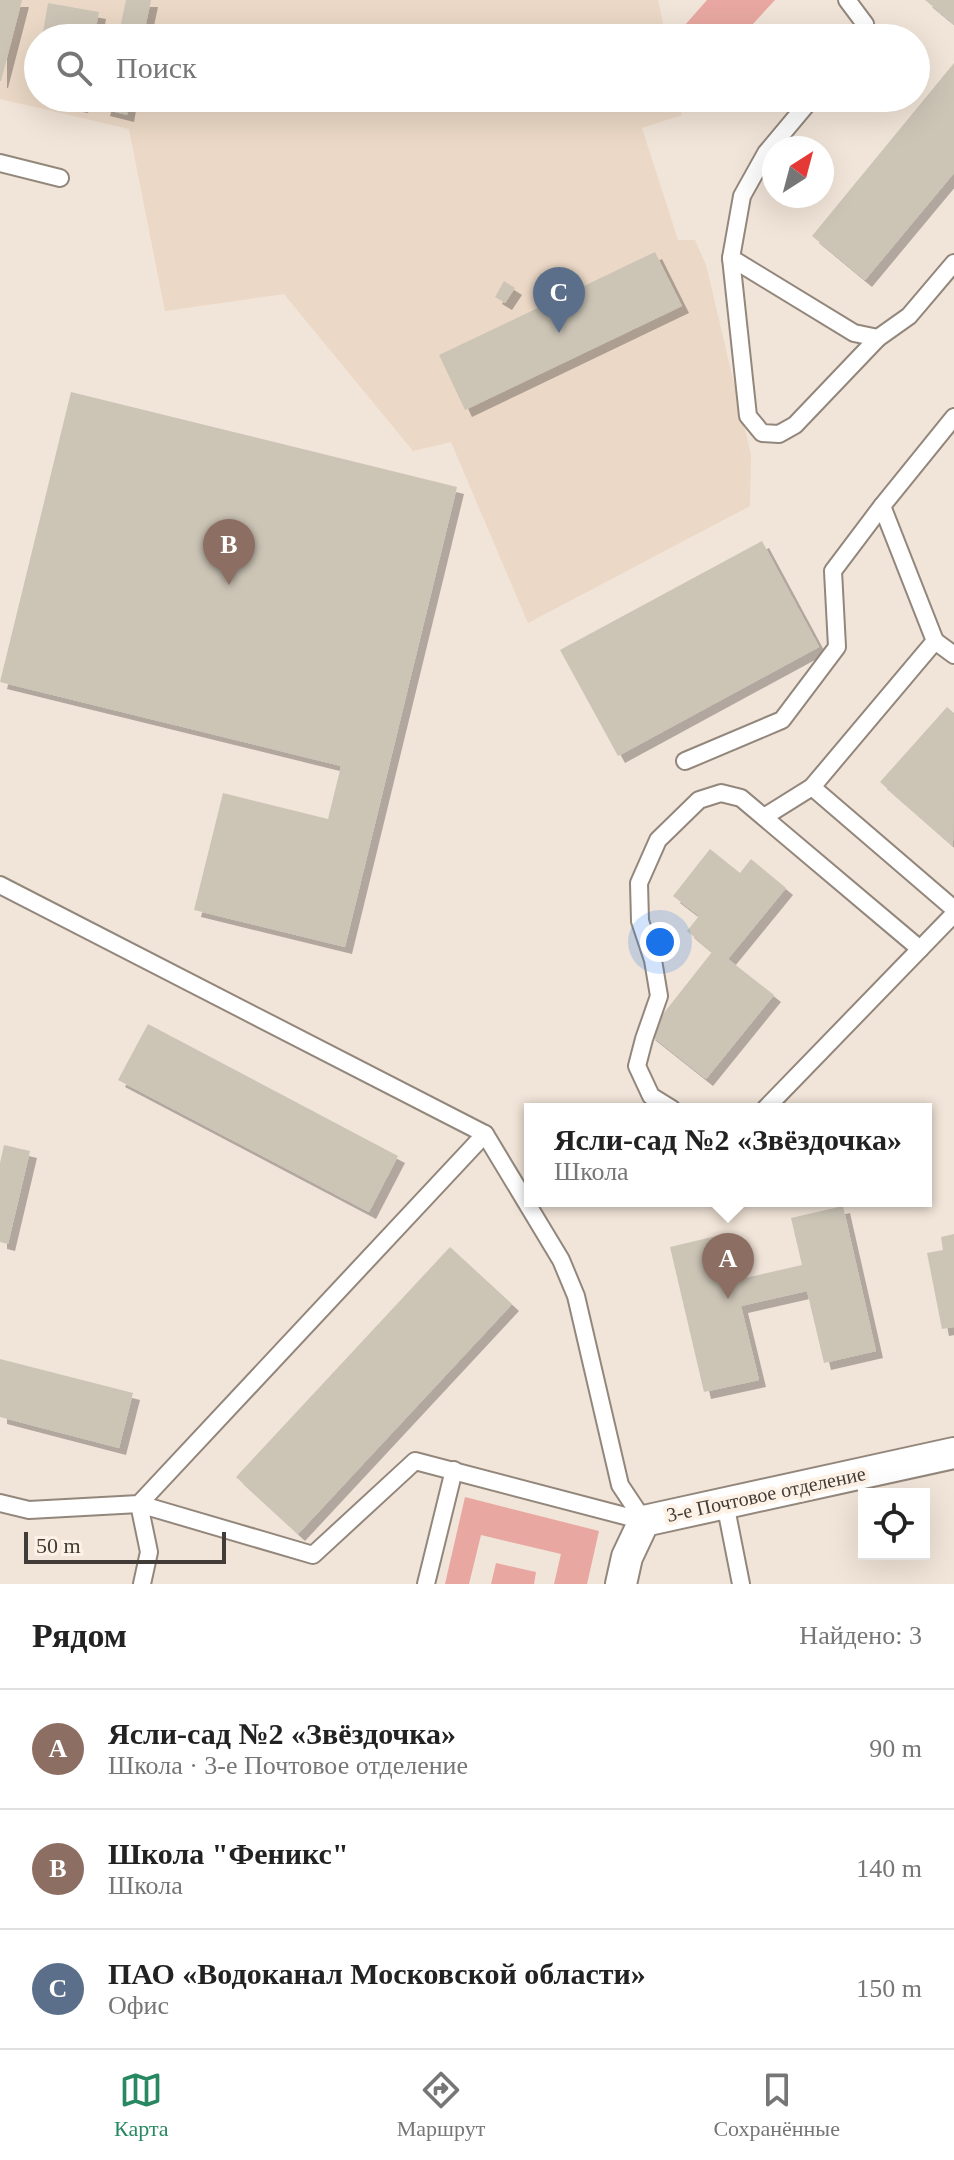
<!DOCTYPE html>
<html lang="ru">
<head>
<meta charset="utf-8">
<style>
  :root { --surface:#fff; --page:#f2f2f2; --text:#222; --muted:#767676; --line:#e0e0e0; --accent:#278861 }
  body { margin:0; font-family:Georgia,serif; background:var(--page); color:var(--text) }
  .controls { position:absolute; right:24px; bottom:24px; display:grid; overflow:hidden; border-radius:0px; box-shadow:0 8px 32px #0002 }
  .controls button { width:72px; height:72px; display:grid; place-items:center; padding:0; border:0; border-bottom:2px solid var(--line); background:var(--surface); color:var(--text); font:40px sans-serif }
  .compass { position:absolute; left:762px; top:136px; width:72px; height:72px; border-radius:50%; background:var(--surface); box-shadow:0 8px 32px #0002; rotate:36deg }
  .scale { position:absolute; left:24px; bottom:20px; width:202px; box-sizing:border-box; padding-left:8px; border:4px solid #413c37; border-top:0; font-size:22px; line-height:28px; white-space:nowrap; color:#413c37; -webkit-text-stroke:6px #fef1e5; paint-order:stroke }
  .you { position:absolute; left:660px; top:942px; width:28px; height:28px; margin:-20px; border:6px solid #fff; border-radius:50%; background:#1a73e8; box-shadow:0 0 0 12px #1a73e833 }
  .badge { display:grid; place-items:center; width:52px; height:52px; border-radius:50%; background:var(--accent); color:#fff; font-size:26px; font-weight:700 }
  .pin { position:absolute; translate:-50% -66px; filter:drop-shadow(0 2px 4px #0008) }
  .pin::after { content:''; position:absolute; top:42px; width:28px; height:24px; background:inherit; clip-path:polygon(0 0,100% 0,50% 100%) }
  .popup { position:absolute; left:524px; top:1103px; width:408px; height:104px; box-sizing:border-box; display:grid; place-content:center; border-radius:0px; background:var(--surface); filter:drop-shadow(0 2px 6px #0005); font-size:26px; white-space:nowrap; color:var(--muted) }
  .popup b { font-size:30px; color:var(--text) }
  .popup::after { content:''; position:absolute; left:50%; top:100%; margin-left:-16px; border:16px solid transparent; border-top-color:var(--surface) }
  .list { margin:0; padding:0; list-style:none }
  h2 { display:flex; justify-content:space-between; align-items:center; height:104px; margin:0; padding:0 32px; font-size:34px }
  h2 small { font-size:26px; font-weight:400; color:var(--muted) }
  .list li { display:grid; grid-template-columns:52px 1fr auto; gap:24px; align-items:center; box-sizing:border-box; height:120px; padding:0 32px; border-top:2px solid var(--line) }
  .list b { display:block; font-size:30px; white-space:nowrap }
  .list p { margin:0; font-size:26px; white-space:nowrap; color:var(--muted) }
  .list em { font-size:26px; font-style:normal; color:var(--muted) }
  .icon { flex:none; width:44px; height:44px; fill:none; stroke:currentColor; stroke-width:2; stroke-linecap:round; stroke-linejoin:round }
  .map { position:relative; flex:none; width:954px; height:1584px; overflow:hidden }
  .search { position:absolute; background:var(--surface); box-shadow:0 8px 32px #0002; left:24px; right:24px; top:24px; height:88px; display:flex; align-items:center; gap:20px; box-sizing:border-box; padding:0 28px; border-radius:44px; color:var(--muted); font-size:30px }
  .sheet { height:464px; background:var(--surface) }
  nav { display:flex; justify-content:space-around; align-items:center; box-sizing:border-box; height:112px; border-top:2px solid var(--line); background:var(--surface); font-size:22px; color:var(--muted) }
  nav a { display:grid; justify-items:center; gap:4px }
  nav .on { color:var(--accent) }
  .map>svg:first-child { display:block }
</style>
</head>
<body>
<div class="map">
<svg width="954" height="1584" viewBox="0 0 954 1584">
  <defs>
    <filter id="shadow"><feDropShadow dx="7" dy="7" stdDeviation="0" flood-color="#0004"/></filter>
  </defs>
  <rect width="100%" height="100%" fill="#f1e4d8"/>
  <!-- built -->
  <polygon fill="#ebd8c6" points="0,0 658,0 666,38 38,38 38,98 678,98 682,115 642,128 678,240 695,240 706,265 751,455 750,506 528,623 451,442 413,451 284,294 165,311 129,129 0,99"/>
  <!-- green -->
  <g fill="#e8a8a1">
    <polygon points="707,0 775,0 740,38 699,38 685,25"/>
    <polygon points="465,1497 599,1531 587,1584 554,1584 561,1554 481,1535 469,1584 445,1584"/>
    <polygon points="496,1563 536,1572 534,1584 491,1584"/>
  </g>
  <!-- building -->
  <g fill="#ccc5b6" filter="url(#shadow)">
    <polygon points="0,0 22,0 1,81 0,81"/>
    <polygon points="126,0 151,0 143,38 118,38"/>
    <polygon points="925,0 954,0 954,24"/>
    <polygon points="48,3 99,12 94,38 42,38"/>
    <polygon points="954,63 954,173 865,280 812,236"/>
    <polygon points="46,98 83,98 81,106 46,100"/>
    <polygon points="106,98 130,98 127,115 103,109"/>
    <polygon points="655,252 682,306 465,410 439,355"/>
    <polygon points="504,281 515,288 505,303 495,297"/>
    <polygon points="71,392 457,487 345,947 194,910 223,793 328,819 341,766 0,682"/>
    <polygon points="762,541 819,647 618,756 560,650"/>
    <polygon points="947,707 954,713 953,846 880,782"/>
    <polygon points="710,849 740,873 751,859 786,888 728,959 774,995 706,1079 648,1033 712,952 687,931 699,916 673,896"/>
    <polygon points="148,1024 398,1156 369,1212 118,1080"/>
    <polygon points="4,1145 30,1151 8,1244 0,1242 0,1163"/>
    <polygon points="843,1206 876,1351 824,1363 807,1291 741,1306 759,1380 704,1392 670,1247 725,1234 736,1280 802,1265 791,1218"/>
    <polygon points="954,1234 954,1327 942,1329 927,1253 943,1250 941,1237"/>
    <polygon points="450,1247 512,1304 298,1534 236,1477"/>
    <polygon points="0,1359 133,1393 119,1448 0,1417"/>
  </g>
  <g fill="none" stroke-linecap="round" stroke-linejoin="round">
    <defs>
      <g id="service">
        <polyline points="847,0 865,24 859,38"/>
        <polyline points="812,98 766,153 742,196 731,258 854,333 878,338 909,316 954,263"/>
        <polyline points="0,163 60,178"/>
        <polyline points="731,258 748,416 762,433 779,434 795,425 878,338"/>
        <polyline points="935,641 954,655"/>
        <polyline points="685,761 782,720 837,647 833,571 882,506"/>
        <polyline points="812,787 954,909"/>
        <polyline points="764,817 812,787 935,641 882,506 954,417"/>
        <polyline points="0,885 485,1134 561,1260 576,1296 620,1485 644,1521"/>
        <polyline points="672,1109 651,1096 637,1066 644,1039 659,996 653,960 640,921 639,883 658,840 699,800 721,793 741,798 920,949"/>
        <polyline points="765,1109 954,914"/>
        <polyline points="0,1503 29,1510 139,1504 485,1134"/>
        <polyline points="725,1503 741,1584"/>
        <polyline points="142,1584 149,1552 139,1504 313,1555 415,1461 644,1521"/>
        <polyline points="426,1584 454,1470"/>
      </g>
      <polyline id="minor" points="621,1584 627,1557 644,1521 954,1453"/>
    </defs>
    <!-- service casing -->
    <use href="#service" stroke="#93877c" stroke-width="20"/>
    <!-- minor casing -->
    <use href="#minor" stroke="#93877c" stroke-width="34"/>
    <!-- service -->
    <use href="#service" stroke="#fff" stroke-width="16"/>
    <!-- minor -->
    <use href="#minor" stroke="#fff" stroke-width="30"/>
  </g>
  <g text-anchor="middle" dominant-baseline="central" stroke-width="8" stroke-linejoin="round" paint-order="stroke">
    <!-- street labels -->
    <g font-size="20" fill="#413c37" stroke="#fef1e5">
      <text transform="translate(766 1494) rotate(-12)">3-е Почтовое отделение</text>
    </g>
  </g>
</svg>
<div class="controls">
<button><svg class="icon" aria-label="locate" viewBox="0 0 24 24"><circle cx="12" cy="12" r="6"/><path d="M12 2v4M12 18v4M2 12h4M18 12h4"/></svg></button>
</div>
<svg class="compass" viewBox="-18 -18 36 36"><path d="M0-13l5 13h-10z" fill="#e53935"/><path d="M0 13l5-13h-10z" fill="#767676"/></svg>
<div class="scale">50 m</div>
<div class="you"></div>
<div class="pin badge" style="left:728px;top:1299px;background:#8d6e63">A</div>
<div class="popup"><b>Ясли-сад №2 «Звёздочка»</b>Школа</div>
<div class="pin badge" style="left:229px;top:585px;background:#8d6e63">B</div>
<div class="pin badge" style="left:559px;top:333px;background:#5c6f8a">C</div>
<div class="search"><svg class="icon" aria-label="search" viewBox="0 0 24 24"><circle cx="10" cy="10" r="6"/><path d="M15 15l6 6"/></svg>Поиск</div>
</div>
<section class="sheet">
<h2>Рядом<small>Найдено: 3</small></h2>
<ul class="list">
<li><span class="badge" style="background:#8d6e63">A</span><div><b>Ясли-сад №2 «Звёздочка»</b><p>Школа · 3-е Почтовое отделение</p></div><em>90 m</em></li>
<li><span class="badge" style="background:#8d6e63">B</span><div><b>Школа &quot;Феникс&quot;</b><p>Школа</p></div><em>140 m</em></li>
<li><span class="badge" style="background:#5c6f8a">C</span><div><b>ПАО «Водоканал Московской области»</b><p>Офис</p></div><em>150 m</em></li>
</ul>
</section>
<nav>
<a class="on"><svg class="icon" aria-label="map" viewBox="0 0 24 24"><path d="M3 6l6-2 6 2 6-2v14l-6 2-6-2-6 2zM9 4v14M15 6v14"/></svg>Карта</a>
<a><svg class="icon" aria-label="directions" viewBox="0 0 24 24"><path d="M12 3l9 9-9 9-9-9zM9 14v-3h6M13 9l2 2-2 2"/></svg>Маршрут</a>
<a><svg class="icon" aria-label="saved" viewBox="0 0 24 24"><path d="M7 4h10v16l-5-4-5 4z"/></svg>Сохранённые</a>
</nav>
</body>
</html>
